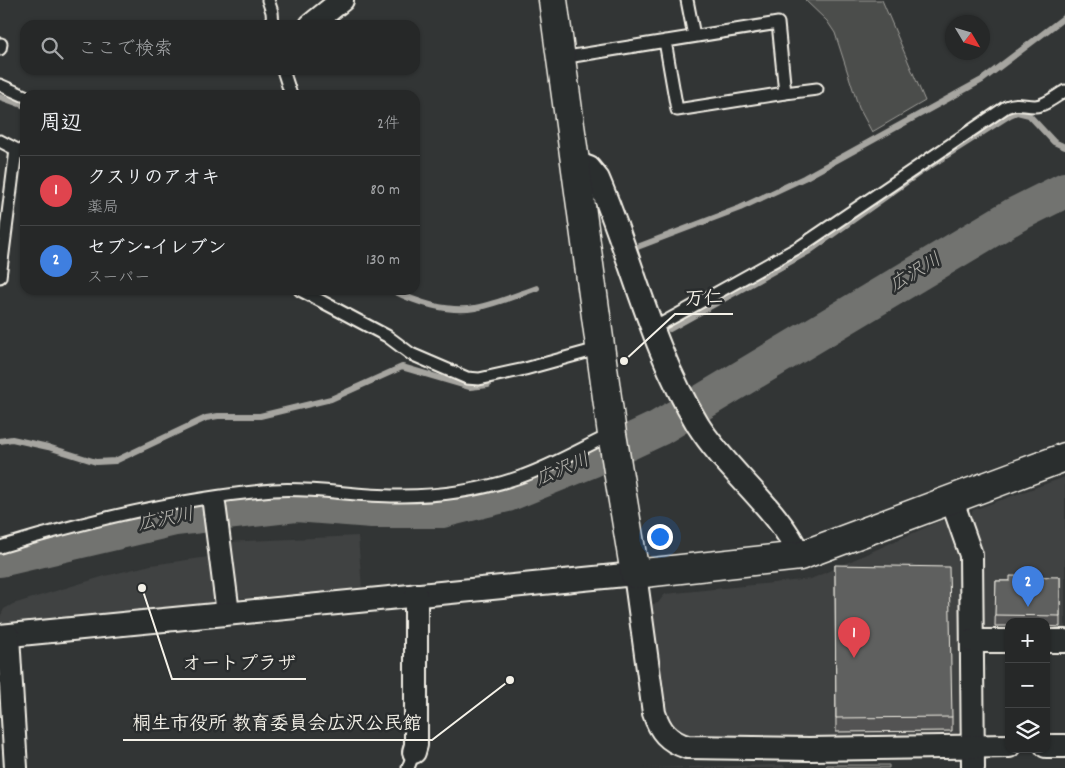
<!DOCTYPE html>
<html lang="ja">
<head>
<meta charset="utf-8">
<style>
  :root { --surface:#262828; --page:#323434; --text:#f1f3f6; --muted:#a4a6a8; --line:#424445; --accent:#ffd166 }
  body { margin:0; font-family:Dekko,"Klee One",sans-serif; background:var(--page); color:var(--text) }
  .controls { position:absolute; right:15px; bottom:15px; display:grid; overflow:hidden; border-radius:10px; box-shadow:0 1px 4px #0004 }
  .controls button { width:45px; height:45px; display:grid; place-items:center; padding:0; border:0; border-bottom:1px solid var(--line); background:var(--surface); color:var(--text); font:25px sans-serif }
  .compass { position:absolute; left:945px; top:15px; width:45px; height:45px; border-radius:50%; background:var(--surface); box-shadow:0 1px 4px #0004; rotate:128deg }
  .you { position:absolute; left:659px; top:536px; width:18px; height:18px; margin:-12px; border:4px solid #fff; border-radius:50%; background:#1a73e8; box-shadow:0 0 0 8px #1a73e833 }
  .badge { display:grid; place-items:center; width:32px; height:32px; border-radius:50%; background:var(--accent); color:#fff; font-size:16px; font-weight:700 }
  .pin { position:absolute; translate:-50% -41px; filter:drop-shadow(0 1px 2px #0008) }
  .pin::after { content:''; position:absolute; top:26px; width:18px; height:15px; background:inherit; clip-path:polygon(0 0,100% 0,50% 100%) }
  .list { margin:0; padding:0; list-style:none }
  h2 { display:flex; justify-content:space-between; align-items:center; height:65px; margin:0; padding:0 20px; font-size:21px }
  h2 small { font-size:16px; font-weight:400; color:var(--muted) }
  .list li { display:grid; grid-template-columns:32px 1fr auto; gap:15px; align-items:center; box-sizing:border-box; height:70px; padding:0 20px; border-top:1px solid var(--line) }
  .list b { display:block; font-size:19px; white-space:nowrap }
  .list p { margin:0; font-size:16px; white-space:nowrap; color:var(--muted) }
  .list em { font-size:16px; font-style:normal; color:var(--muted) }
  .icon { flex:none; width:28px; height:28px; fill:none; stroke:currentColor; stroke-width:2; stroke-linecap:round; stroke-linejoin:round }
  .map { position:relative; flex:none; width:1065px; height:768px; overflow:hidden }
  .search { position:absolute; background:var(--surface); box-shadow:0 1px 4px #0004; left:20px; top:20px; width:400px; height:55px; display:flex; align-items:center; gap:12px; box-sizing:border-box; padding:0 18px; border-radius:15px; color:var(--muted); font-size:19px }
  .panel { position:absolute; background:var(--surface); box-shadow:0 1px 4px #0004; left:20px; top:90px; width:400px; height:205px; border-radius:15px }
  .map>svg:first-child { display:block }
</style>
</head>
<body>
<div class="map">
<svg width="1065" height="768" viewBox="0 0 1065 768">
  <rect width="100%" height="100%" fill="#323535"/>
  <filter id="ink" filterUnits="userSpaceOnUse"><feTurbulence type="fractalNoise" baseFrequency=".02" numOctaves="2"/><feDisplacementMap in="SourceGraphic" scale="10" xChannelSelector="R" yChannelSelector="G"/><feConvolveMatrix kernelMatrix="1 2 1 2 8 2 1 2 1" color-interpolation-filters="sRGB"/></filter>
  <g filter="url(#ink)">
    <!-- built -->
    <g fill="#404242">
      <polygon points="1065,477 1065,631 1046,632 1046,622 1009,622 1009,633 990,633 980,624 969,521 973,510"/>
      <polygon points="942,520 952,527 962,557 963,728 955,735 701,740 686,734 676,727 664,707 649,605 658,603 665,594 811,579"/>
      <polygon points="358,536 362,589 231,599 225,542"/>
      <polygon points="216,556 219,603 0,625 0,617 4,609 13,604 105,576 151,565"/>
      <polygon points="783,765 786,768 413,768 643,768"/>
    </g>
    <!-- green -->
    <g fill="#4b4d4c" stroke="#a09f9a">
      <polygon points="805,0 882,0 925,101 872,132 859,108 835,33 827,21"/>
      <polygon points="827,765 889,765 889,768 825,768"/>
    </g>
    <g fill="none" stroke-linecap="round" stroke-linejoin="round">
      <!-- stream -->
      <g stroke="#a6a5a0" stroke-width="6">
        <polyline points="0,97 25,106"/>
        <polyline points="632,249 740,208 804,178 982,80 1065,17"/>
        <path d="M392 290C415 302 448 313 475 308 496 304 517 295 537 288"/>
        <polyline points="670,329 808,252 919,173 1010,115 1017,112 1029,115 1054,142 1065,147"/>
        <polyline points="0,441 12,439 48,447 96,462 115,461 206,418 218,416 260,416 331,399 402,367 470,387 488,385"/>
      </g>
      <!-- river -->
      <polyline stroke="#727370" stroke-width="36" points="0,559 175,518 296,504 372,510 442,510 507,494 593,459 659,428 1015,215 1065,190"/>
      <defs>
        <g id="service">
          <polyline points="268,0 272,12 273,25"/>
          <polyline points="687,0 694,36"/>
          <polyline points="0,49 1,44"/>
          <polyline points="561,58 778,23 785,93 677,110 665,41"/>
          <polyline points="283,70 291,95"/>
          <polyline points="0,85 25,96"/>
          <polyline points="785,93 817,89"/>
          <polyline points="0,141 25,154"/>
          <polyline points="0,277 16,150"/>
          <polyline points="300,290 387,336 411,354 467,378 479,379 525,369 601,348"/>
          <path d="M652 329 801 246 1006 107C1018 102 1023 106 1035 106 1045 106 1056 96 1065 91"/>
          <path d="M0 547C89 520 180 498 273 490 316 487 358 497 401 496 440 496 482 490 520 477 552 466 582 448 612 434"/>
          <polyline points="408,768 414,752"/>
        </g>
        <g id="minor">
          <polyline points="311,25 342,0"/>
          <path d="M576 163 589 168 598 179C633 261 651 348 698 425 727 471 779 509 800 556"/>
          <polyline points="951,498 971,555 973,768"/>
          <polyline points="214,504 228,613"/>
          <path d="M0 636 635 574 654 713C660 731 668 741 687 747L809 749 1009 746"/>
          <polyline points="8,636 16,768"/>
          <polyline points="972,641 1009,641"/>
          <polyline points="1046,641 1065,641"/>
          <polyline points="1046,746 1065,746"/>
          <polyline points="414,752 416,745 416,595"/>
        </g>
        <polyline id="tertiary" points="553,0 612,434 635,574 800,556 1065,457"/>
      </defs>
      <!-- service casing -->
      <use href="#service" stroke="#f4f1e8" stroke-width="15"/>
      <!-- minor casing -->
      <use href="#minor" stroke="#f4f1e8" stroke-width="26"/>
      <!-- tertiary casing -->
      <use href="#tertiary" stroke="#f4f1e8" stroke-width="31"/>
      <!-- service -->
      <use href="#service" stroke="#2a2d2e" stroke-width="11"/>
      <!-- minor -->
      <use href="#minor" stroke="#2a2d2e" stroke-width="22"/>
      <!-- tertiary -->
      <use href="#tertiary" stroke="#2a2d2e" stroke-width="28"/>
    </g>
    <!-- wall -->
    <g fill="#525352" stroke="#f4f1e8">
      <polygon points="835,565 952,717 952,731 836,732"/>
      <polygon points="1060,577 1060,627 1046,626 1046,622 1009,622 1009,626 995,626 996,581 1010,581"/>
    </g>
    <!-- building -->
    <g fill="#5f605f" stroke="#f4f1e8">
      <polygon points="835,565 949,567 952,717 836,718"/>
      <polygon points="1010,576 1060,577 1060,616 995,615 996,581 1010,581"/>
    </g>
  </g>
  <g text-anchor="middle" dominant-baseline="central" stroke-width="5" stroke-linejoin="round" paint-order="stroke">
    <!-- water labels -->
    <g font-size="19" font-style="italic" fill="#b3b2ac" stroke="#2a2d2e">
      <text transform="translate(916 274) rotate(-31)">広沢川</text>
      <text transform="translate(563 471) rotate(-22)">広沢川</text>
      <text transform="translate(166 521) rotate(-11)">広沢川</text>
    </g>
  </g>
  <!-- callouts -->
  <path fill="none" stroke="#f4f1e8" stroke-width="2" d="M624 361L675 314H733M142 588L172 679H306M510 680L432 740H123"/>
  <g fill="#f4f1e8" stroke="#2a2d2e" stroke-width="2">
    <circle cx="624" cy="361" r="5"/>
    <circle cx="142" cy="588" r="5"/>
    <circle cx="510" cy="680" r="5"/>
  </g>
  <g font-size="19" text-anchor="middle" font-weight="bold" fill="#f4f1e8" stroke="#2a2d2e" stroke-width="5" stroke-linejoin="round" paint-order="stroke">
    <text x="704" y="304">万仁</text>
    <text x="239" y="669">オートプラザ</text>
    <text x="277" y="729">桐生市役所 教育委員会広沢公民館</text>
  </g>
</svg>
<div class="controls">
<button>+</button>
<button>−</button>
<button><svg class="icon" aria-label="layers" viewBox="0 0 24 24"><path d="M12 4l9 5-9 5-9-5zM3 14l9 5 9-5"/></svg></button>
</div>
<svg class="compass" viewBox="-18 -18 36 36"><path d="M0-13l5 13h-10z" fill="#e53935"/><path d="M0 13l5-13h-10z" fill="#a4a6a8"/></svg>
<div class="you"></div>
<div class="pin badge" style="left:854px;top:658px;background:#e0444e">1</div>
<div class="pin badge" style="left:1028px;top:607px;background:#3f7fe0">2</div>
<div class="search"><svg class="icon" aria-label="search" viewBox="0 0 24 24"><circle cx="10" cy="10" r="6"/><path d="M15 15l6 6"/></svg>ここで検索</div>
<section class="panel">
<h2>周辺<small>2件</small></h2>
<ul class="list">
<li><span class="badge" style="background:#e0444e">1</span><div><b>クスリのアオキ</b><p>薬局</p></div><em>80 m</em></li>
<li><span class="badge" style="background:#3f7fe0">2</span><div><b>セブン-イレブン</b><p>スーパー</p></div><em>130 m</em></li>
</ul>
</section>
</div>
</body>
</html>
